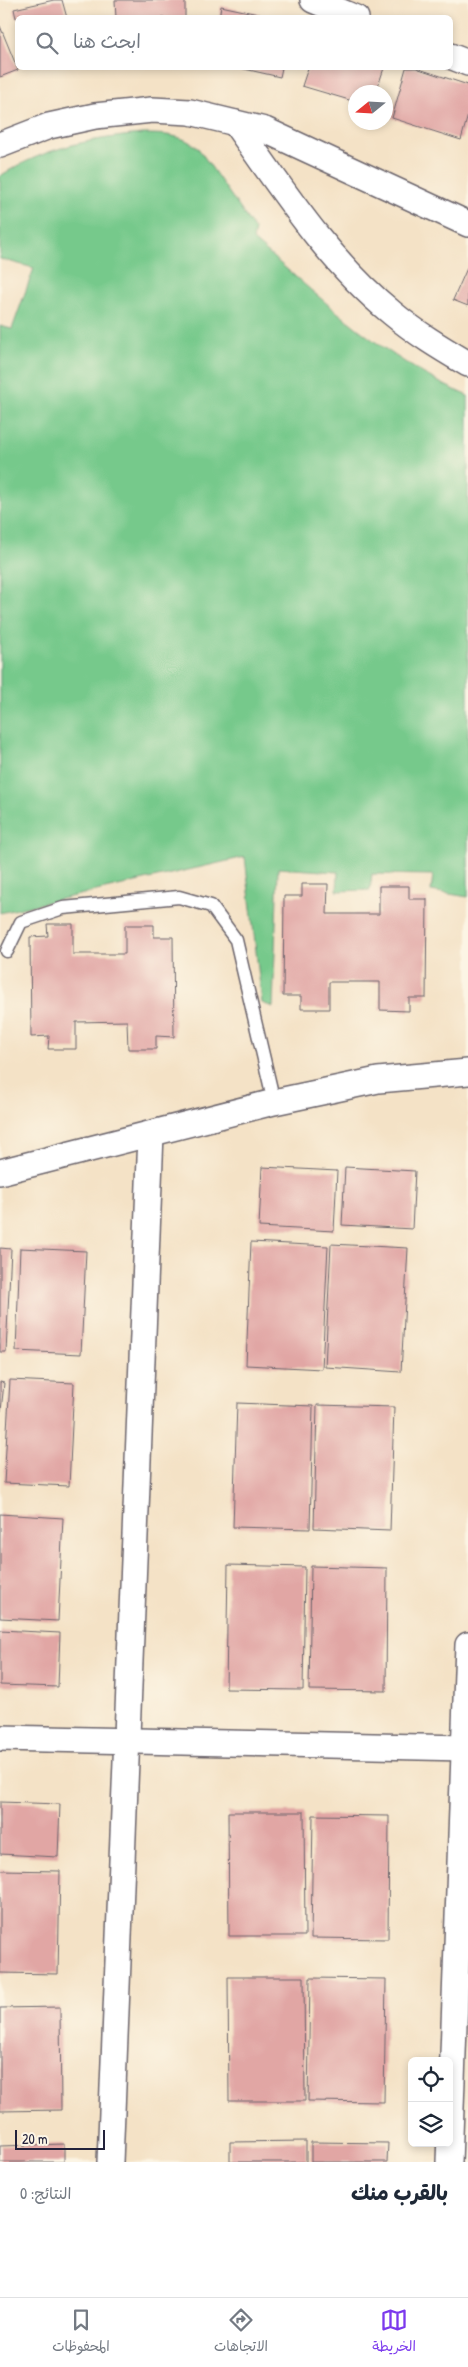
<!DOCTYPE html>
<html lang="ar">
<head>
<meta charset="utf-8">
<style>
  :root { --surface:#fff; --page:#f6f6f7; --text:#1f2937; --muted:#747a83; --line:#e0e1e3; --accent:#7c3aed }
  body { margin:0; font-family:"Patrick Hand","Playpen Sans Arabic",sans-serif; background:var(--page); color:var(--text); direction:rtl }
  .controls { position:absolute; right:15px; bottom:15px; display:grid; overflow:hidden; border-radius:8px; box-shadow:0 2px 8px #0003 }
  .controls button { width:45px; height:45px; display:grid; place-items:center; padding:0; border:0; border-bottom:1px solid var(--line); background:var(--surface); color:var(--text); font:25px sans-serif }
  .compass { position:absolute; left:348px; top:85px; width:45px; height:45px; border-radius:50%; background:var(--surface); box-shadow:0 2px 8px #0003; rotate:252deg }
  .scale { position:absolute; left:15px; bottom:12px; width:90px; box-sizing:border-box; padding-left:5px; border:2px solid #22223b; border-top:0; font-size:14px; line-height:18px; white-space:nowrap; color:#22223b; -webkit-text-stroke:4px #fcf5e5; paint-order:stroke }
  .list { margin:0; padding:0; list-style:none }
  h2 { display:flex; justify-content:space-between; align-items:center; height:65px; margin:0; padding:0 20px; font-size:21px }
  h2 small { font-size:16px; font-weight:400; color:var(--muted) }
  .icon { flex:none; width:28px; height:28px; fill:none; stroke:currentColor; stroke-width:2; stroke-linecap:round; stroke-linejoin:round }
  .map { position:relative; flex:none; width:468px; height:2162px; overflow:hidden; direction:ltr }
  .search { position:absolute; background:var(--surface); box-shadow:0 2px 8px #0003; left:15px; right:15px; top:15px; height:55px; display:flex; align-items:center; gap:12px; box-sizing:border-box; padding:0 18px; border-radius:8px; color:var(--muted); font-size:19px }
  .sheet { height:135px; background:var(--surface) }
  nav { display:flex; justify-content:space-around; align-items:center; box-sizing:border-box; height:70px; border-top:1px solid var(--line); background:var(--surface); font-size:14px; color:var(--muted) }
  nav a { display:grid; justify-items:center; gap:2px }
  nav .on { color:var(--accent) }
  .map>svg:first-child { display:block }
</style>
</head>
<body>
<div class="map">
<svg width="468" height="2162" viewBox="0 0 468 2162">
  <rect width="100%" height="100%" fill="#fcf5e5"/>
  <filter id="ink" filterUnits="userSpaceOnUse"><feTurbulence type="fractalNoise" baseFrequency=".02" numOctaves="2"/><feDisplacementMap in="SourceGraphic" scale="10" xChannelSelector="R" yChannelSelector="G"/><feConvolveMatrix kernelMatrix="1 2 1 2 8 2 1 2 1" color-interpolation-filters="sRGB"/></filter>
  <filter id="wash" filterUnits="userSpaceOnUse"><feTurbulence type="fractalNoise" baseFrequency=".0096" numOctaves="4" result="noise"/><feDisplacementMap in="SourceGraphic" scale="20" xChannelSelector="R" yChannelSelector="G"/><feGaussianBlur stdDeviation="1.12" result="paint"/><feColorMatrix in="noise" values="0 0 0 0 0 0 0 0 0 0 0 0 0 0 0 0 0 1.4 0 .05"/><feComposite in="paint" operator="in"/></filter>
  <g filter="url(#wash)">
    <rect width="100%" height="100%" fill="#f4e2c6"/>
    <!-- green -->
    <path fill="#76c98b" stroke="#4c7663" d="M142 134C163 134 181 134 198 148L255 230 253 240C320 297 386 361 468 396V897L431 891 433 875 372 874 370 890 337 891 338 872 278 868 273 1007 262 1003 245 857 0 913V326L12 329 34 268 0 259V176C46 147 89 139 142 134Z"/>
    <g id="blocks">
      <!-- building -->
      <g fill="#e1a6a4">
        <polygon points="54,0 62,0 67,18 16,18 14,9"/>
        <polygon points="115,0 185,0 185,18 116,18"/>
        <polygon points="221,6 272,17 272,18 219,18"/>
        <polygon points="0,26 18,70 0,77"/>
        <polygon points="240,68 282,68 280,77"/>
        <polygon points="308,68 384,68 376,92 356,92 356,102 302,86"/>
        <polygon points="406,68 416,68 468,85 468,115 461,140 392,118"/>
        <polygon points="468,266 468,306 453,300"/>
        <polygon points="302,884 328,884 327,914 379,914 379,886 409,886 409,899 427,899 426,998 409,998 409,1011 380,1010 380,982 329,982 329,1009 301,1009 301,996 283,996 284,896 302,896"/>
        <polygon points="47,924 73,924 73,954 125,954 125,925 154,925 154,937 173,937 174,1037 156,1036 156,1049 128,1049 127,1021 76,1022 76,1049 48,1049 49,1036 31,1037 30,937 48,936"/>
        <polygon points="262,1167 337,1171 334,1231 259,1227"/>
        <polygon points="345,1167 415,1171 412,1229 342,1225"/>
        <polygon points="251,1242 328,1246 322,1369 246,1365"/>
        <polygon points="331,1244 408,1248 401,1372 325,1367"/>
        <polygon points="0,1248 11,1249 6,1352 0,1352"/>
        <polygon points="20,1248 86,1251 81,1354 16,1351"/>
        <polygon points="10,1380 74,1383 69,1486 4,1483"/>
        <polygon points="0,1382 4,1383 1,1411 0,1411"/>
        <polygon points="237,1403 313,1406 310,1529 233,1527"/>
        <polygon points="317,1405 394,1407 390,1531 314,1528"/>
        <polygon points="0,1514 63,1518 58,1621 0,1618"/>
        <polygon points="228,1565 305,1567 303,1690 226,1689"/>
        <polygon points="311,1566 387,1568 386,1691 309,1690"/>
        <polygon points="0,1630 60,1633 58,1687 0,1685"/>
        <polygon points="0,1802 60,1804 58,1857 0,1854"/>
        <polygon points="228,1812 304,1812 305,1936 229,1936"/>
        <polygon points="313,1815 389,1816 388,1939 311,1938"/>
        <polygon points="0,1870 60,1871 58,1974 0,1973"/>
        <polygon points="228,1977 304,1977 305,2101 229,2101"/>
        <polygon points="310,1978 386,1979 384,2102 308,2101"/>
        <polygon points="60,2007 61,2110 0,2111 0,2008"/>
        <polygon points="306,2141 306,2162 230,2162 230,2142"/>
        <polygon points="311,2142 388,2143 387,2162 311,2162"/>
        <polygon points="64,2144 64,2162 0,2162 0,2146"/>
      </g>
    </g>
  </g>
  <g filter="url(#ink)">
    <use href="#blocks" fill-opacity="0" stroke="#6c656c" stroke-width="1"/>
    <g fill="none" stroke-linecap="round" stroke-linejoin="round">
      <defs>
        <polyline id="lane" points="7,951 21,922 63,908 179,897 211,906 236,940 274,1102"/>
        <g id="street">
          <polyline points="313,0 356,18"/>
          <polyline points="450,56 468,63"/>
          <path d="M235 123C282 189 328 261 392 313 416 333 441 348 468 364"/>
          <polyline points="0,145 49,126 95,116 152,110 190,112 265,130 468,224"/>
          <polyline points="0,1172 274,1102 378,1080 468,1072"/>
          <polyline points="0,1738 465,1748"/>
          <polyline points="110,2162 151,1134"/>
          <polyline points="449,2162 468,1645"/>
        </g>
      </defs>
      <!-- lane casing -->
      <use href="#lane" stroke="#6c656c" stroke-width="15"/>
      <!-- street casing -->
      <use href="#street" stroke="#6c656c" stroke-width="28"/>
      <!-- lane -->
      <use href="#lane" stroke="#fff" stroke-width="12"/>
      <!-- street -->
      <use href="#street" stroke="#fff" stroke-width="25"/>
    </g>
  </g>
</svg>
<div class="controls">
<button><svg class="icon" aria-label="locate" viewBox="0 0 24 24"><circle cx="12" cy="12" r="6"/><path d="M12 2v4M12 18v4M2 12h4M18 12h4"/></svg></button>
<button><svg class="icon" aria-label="layers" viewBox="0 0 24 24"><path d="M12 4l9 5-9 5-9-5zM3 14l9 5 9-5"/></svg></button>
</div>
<svg class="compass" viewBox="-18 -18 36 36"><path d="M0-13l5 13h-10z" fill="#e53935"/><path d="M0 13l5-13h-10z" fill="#747a83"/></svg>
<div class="scale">20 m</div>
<div class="search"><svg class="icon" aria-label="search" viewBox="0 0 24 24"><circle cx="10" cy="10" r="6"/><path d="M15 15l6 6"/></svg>ابحث هنا</div>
</div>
<section class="sheet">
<h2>بالقرب منك<small>النتائج: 0</small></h2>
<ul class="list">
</ul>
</section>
<nav>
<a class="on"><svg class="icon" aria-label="map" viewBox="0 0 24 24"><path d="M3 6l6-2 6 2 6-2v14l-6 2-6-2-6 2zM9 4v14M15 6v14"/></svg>الخريطة</a>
<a><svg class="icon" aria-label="directions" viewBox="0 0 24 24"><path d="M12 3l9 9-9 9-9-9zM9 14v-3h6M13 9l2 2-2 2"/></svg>الاتجاهات</a>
<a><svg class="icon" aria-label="saved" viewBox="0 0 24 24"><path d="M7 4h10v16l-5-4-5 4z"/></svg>المحفوظات</a>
</nav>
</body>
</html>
